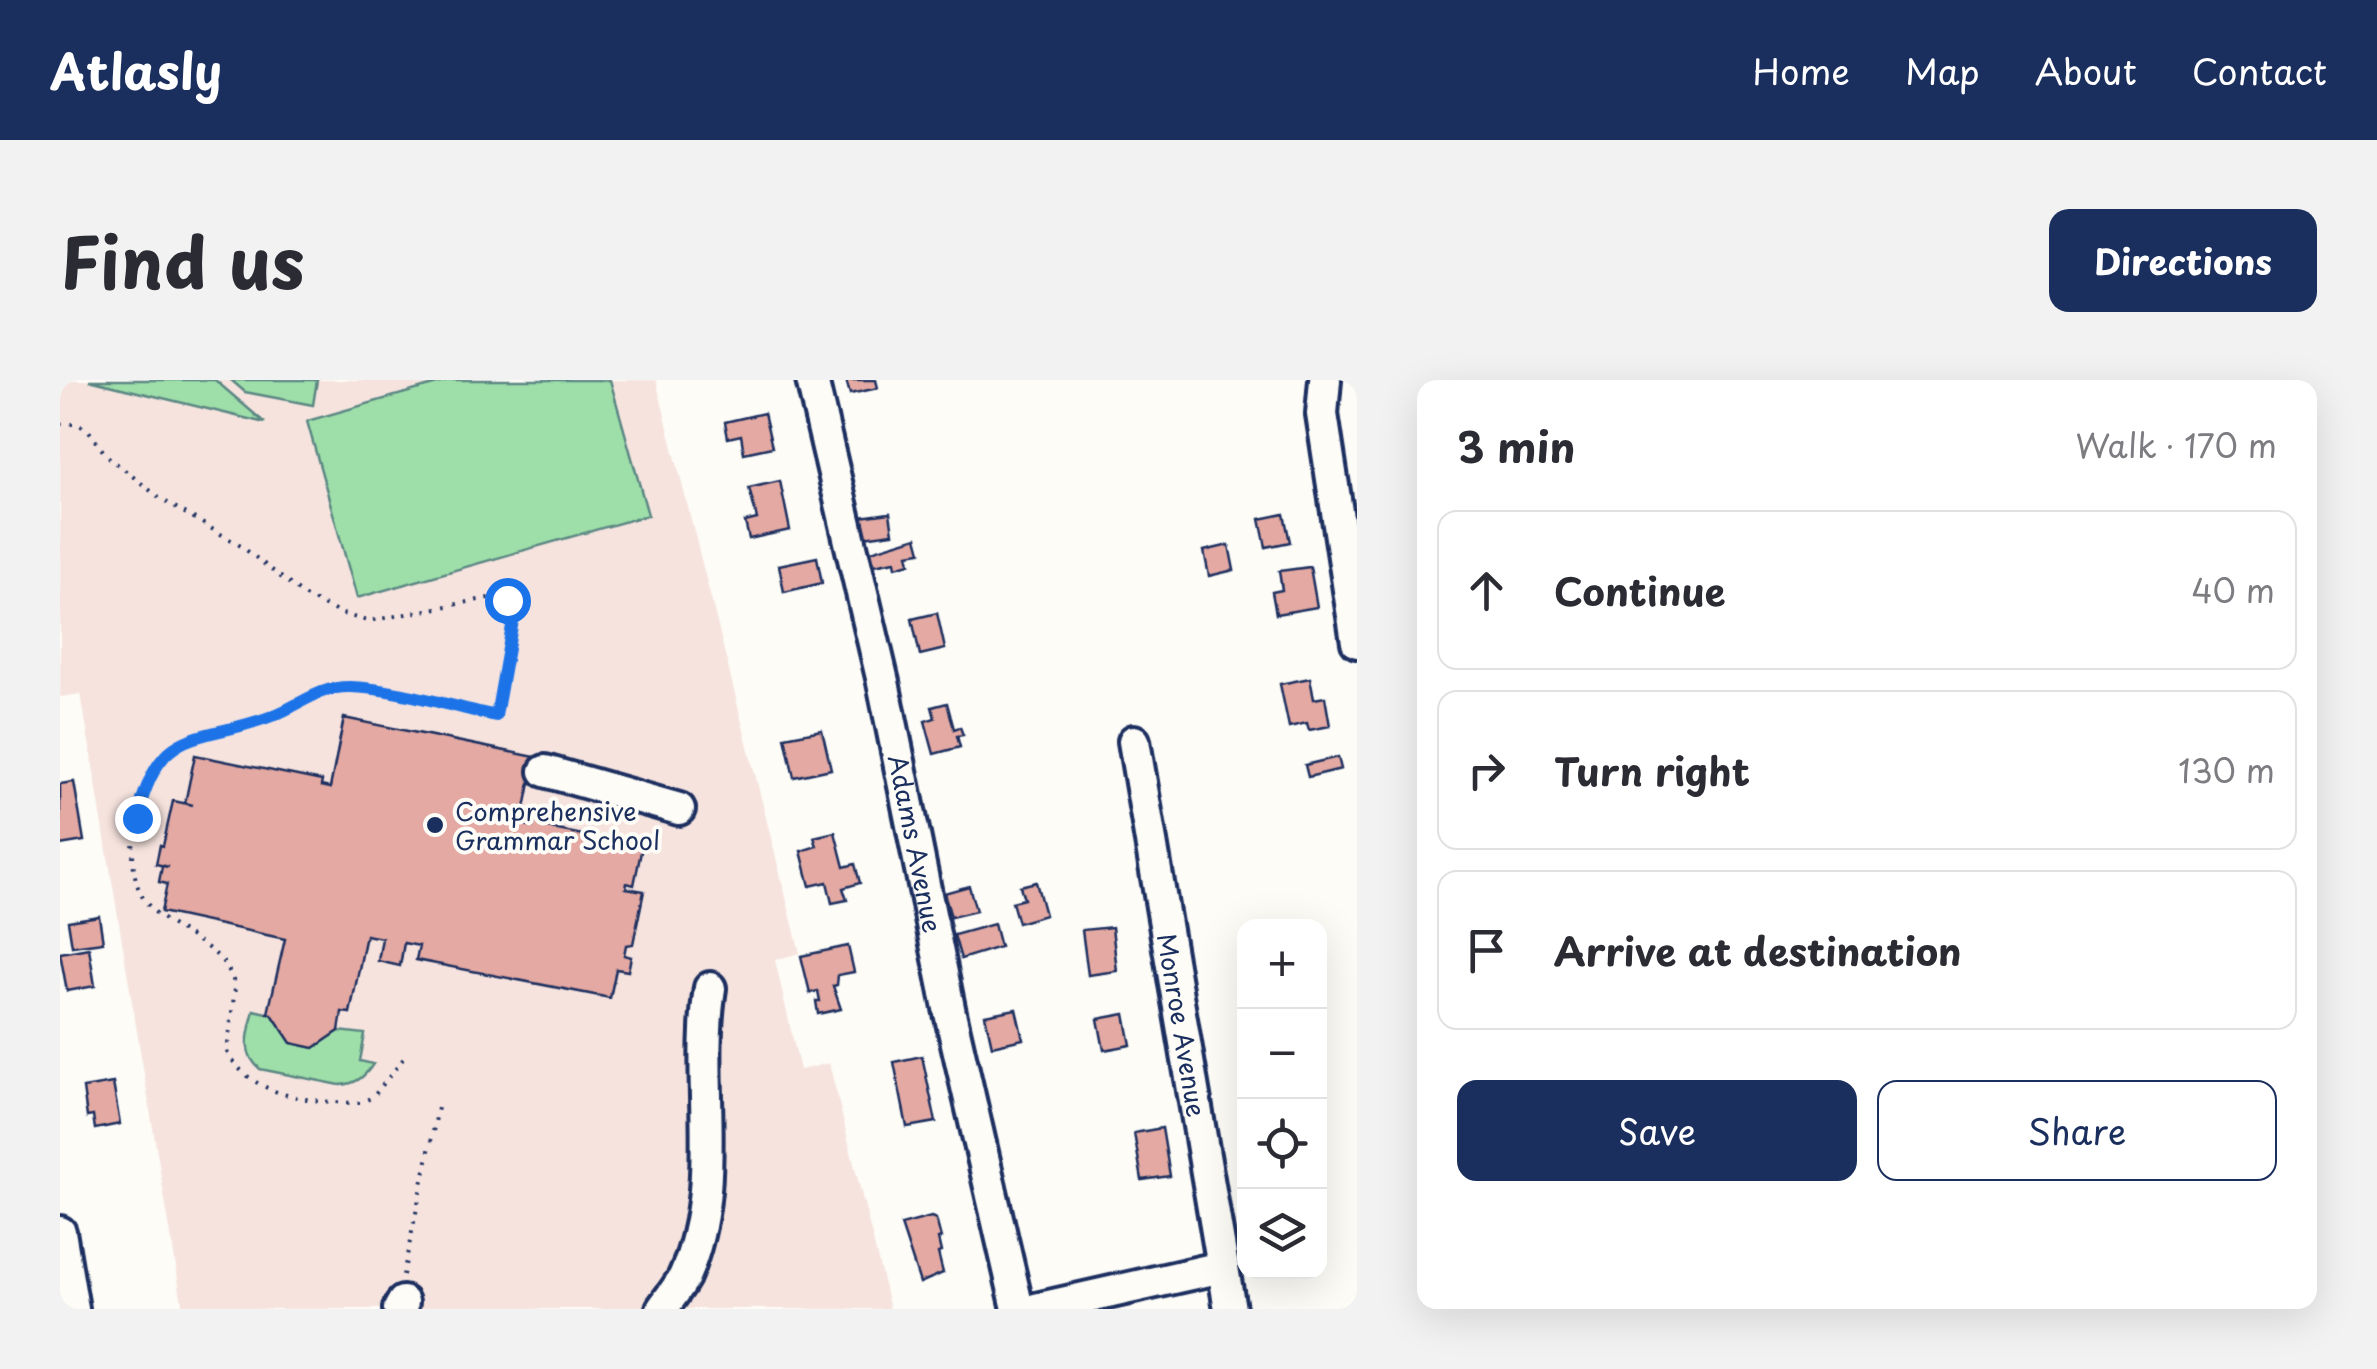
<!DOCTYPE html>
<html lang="en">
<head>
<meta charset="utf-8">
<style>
  :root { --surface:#fff; --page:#f2f2f3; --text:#2b2b33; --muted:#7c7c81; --line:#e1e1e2; --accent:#1b2f5e }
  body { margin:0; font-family:"Playpen Sans",sans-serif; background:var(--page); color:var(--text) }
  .controls { position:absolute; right:30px; bottom:30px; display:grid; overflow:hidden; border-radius:20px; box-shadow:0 10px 40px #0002 }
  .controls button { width:90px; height:90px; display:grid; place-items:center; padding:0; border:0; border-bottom:2px solid var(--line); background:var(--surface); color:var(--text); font:50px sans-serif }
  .stop { position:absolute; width:30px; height:30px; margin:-22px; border:8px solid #1a73e8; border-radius:50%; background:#fff }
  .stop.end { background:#1a73e8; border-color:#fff; box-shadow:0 2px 10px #0008 }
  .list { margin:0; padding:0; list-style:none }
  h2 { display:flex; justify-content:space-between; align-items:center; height:130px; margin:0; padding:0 40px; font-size:42px }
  h2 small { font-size:32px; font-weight:400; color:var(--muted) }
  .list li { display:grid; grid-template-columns:65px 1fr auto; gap:30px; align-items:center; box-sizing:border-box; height:160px; margin:0 20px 20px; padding:0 20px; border:2px solid var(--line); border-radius:20px }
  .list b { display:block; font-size:38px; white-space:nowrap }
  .list em { font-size:32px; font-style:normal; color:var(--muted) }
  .actions { display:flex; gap:20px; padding:30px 40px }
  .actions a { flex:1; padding:22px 0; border:2px solid var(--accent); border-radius:20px; text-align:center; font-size:35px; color:var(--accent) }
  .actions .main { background:var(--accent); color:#fff }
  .icon { flex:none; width:55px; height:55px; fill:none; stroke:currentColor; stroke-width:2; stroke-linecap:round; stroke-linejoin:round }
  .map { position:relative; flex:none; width:1297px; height:929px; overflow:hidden; border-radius:20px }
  header { display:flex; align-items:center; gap:60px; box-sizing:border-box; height:140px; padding:0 50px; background:var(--accent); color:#fff }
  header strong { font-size:48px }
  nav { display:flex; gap:55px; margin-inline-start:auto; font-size:35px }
  .intro { display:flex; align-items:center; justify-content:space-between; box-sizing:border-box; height:240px; padding:0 60px }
  h1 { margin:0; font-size:70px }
  .button { padding:25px 45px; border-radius:20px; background:var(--accent); color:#fff; font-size:35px; font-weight:700 }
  main { display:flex; gap:60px; padding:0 60px }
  aside { flex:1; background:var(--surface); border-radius:20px; box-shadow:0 10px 40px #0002 }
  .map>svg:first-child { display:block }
</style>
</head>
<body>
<header>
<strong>Atlasly</strong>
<nav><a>Home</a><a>Map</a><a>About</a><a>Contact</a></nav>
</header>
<div class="intro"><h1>Find us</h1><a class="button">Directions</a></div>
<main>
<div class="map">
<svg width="1297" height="929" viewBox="0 0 1297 929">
  <rect width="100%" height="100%" fill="#fdfcf7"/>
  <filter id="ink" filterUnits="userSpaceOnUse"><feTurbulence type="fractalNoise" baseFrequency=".01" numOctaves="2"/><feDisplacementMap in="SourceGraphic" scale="20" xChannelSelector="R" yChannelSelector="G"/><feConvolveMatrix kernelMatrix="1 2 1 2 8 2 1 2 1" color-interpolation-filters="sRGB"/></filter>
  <g filter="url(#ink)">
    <!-- built -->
    <polygon fill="#f6e3de" points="0,0 596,0 740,573 715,580 740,690 769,683 830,929 123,929 21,314 0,317"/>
    <!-- green -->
    <g fill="#9edfa9" stroke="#5c8784" stroke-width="2.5">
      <polygon points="29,0 155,0 205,43"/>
      <polygon points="171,0 257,0 253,25 185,12"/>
      <polygon points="391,0 550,0 588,135 297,218 247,41"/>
      <path d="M194 630 212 634 231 663 254 668 279 651 305 654 300 681 313 684C304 698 295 704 280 705L200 689C180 672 189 652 194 630Z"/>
    </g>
    <!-- building -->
    <g fill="#e4a9a2" stroke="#1b2f5e" stroke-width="2.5">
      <polygon points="786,0 816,0 818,8 790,14"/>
      <polygon points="704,33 712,67 684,73 681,55 668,58 665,42"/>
      <polygon points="720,101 730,150 689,159 685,142 697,139 689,108"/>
      <polygon points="830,133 833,153 803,157 800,137"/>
      <polygon points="1224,134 1230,162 1206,167 1200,139"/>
      <polygon points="857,157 861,172 848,174 850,183 836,187 835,181 814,185 811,171"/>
      <polygon points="1169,165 1174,190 1149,196 1144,171"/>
      <polygon points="757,177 762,203 724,212 719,185"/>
      <polygon points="1250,187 1257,227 1216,234 1212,212 1222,210 1219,191"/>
      <polygon points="877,233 885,269 860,275 852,239"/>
      <polygon points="1250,298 1254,319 1265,317 1270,346 1249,350 1247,343 1229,347 1220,304"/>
      <polygon points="887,323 894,349 900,347 903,355 897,356 900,367 874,374 865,341 875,338 872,327"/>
      <polygon points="284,338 475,377 462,444 473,447 475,438 489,440 488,448 582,467 574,505 567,503 566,508 584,511 573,564 566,565 564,575 571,577 568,591 556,589 550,618 356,580 359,566 344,563 340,586 318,581 322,558 306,555 290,633 282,632 279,651 254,668 231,663 212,634 208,633 225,559 101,532 107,504 99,502 102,486 109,487 96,484 100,465 103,466 113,421 133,425 125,423 135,375 262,401 261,406 270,408"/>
      <polygon points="762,350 771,389 734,397 725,357"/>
      <polygon points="1278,377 1281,389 1248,397 1245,385"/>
      <polygon points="14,402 24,461 0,465 0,404"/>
      <polygon points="775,452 784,487 795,484 800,503 783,508 787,520 772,523 767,502 750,506 741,471 757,466 754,457"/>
      <polygon points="976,502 985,535 958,543 952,522 964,519 960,506"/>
      <polygon points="909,506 916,531 891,537 884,513"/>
      <polygon points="39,536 43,562 12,566 8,541"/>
      <polygon points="934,544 940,567 901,579 894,555"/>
      <polygon points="1052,547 1057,591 1028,595 1022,550"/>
      <polygon points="788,566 794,592 778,595 777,605 773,606 781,629 758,634 756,621 760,621 758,611 750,613 741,576"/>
      <polygon points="29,568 35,606 7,611 0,573"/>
      <polygon points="956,629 963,659 932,666 925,635"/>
      <polygon points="1065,634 1071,665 1044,670 1038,639"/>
      <polygon points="862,676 876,742 847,747 834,682"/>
      <polygon points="53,703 60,744 35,749 33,736 27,737 23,708"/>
      <polygon points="1102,748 1110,796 1082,800 1074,753"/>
      <polygon points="871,837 876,839 881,858 878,859 881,872 878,873 883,893 860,903 841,845"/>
    </g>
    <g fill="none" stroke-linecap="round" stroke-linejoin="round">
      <defs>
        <g id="minor">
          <path id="s1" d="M752 0 823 302 890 633 958 929"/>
          <polyline points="1265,0 1262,34 1297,262"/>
          <path id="s2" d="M1074 361 1170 929"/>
          <polyline points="485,391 619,429"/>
          <polyline points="0,852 13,929"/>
          <polyline points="339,929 343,922"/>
          <path d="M602 929C609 919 618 908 624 897 665 805 635 703 650 608"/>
          <polyline points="976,929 1162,887"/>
        </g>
      </defs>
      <!-- minor casing -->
      <use href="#minor" stroke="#1b2f5e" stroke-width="38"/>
      <!-- path -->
      <g stroke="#1b2f5e" stroke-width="4" stroke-dasharray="2.5 8" stroke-linecap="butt">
        <path d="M0 44H18L29 51 46 75 101 119 181 166 245 216 279 233 307 241 320 239 429 218 447 220 455 229 436 337C389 326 326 303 279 307 252 310 234 329 209 337 183 345 153 347 128 358 83 377 63 463 78 507 95 555 165 555 175 608L167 672C193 718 251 722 300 723L313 717 348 673"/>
        <polyline points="343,895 379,723"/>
      </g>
      <!-- minor -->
      <use href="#minor" stroke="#fdfcf7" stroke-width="30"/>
    </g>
  </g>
  <g fill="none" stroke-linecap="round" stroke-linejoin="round" filter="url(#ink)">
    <!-- route -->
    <path stroke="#1a73e8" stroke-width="12" d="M77 438C101 341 136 365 212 336 241 325 259 306 291 307 339 309 389 326 436 336L455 229 447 220"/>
  </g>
  <!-- markers -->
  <circle fill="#1b2f5e" stroke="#fdfcf7" stroke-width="4" cx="375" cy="445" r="10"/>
  <g text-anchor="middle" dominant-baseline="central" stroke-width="8" stroke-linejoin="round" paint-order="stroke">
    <!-- poi labels -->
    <g font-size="25" fill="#1b2f5e" stroke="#fdfcf7" text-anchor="start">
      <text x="395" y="431">Comprehensive<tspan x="395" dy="29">Grammar School</tspan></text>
    </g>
    <!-- street labels -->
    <g font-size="25" fill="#1b2f5e" stroke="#fdfcf7">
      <text stroke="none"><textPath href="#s1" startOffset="475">Adams Avenue</textPath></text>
      <text stroke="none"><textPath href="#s2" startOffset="288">Monroe Avenue</textPath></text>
    </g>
  </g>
</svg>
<div class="controls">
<button>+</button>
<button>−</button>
<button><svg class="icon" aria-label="locate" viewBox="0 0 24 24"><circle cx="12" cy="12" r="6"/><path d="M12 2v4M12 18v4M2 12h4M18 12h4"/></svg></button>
<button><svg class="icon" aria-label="layers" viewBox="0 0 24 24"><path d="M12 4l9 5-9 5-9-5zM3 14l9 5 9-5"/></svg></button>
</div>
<div class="stop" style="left:447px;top:220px"></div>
<div class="stop end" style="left:77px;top:438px"></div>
</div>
<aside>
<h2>3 min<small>Walk · 170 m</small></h2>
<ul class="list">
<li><svg class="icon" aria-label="ahead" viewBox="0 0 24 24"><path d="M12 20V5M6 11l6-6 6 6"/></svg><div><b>Continue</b></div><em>40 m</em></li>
<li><svg class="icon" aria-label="right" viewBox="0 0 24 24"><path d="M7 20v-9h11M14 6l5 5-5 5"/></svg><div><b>Turn right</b></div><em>130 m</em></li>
<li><svg class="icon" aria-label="arrive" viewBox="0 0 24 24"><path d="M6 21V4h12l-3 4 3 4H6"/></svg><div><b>Arrive at destination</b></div></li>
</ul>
<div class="actions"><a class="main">Save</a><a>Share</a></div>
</aside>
</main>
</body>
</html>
